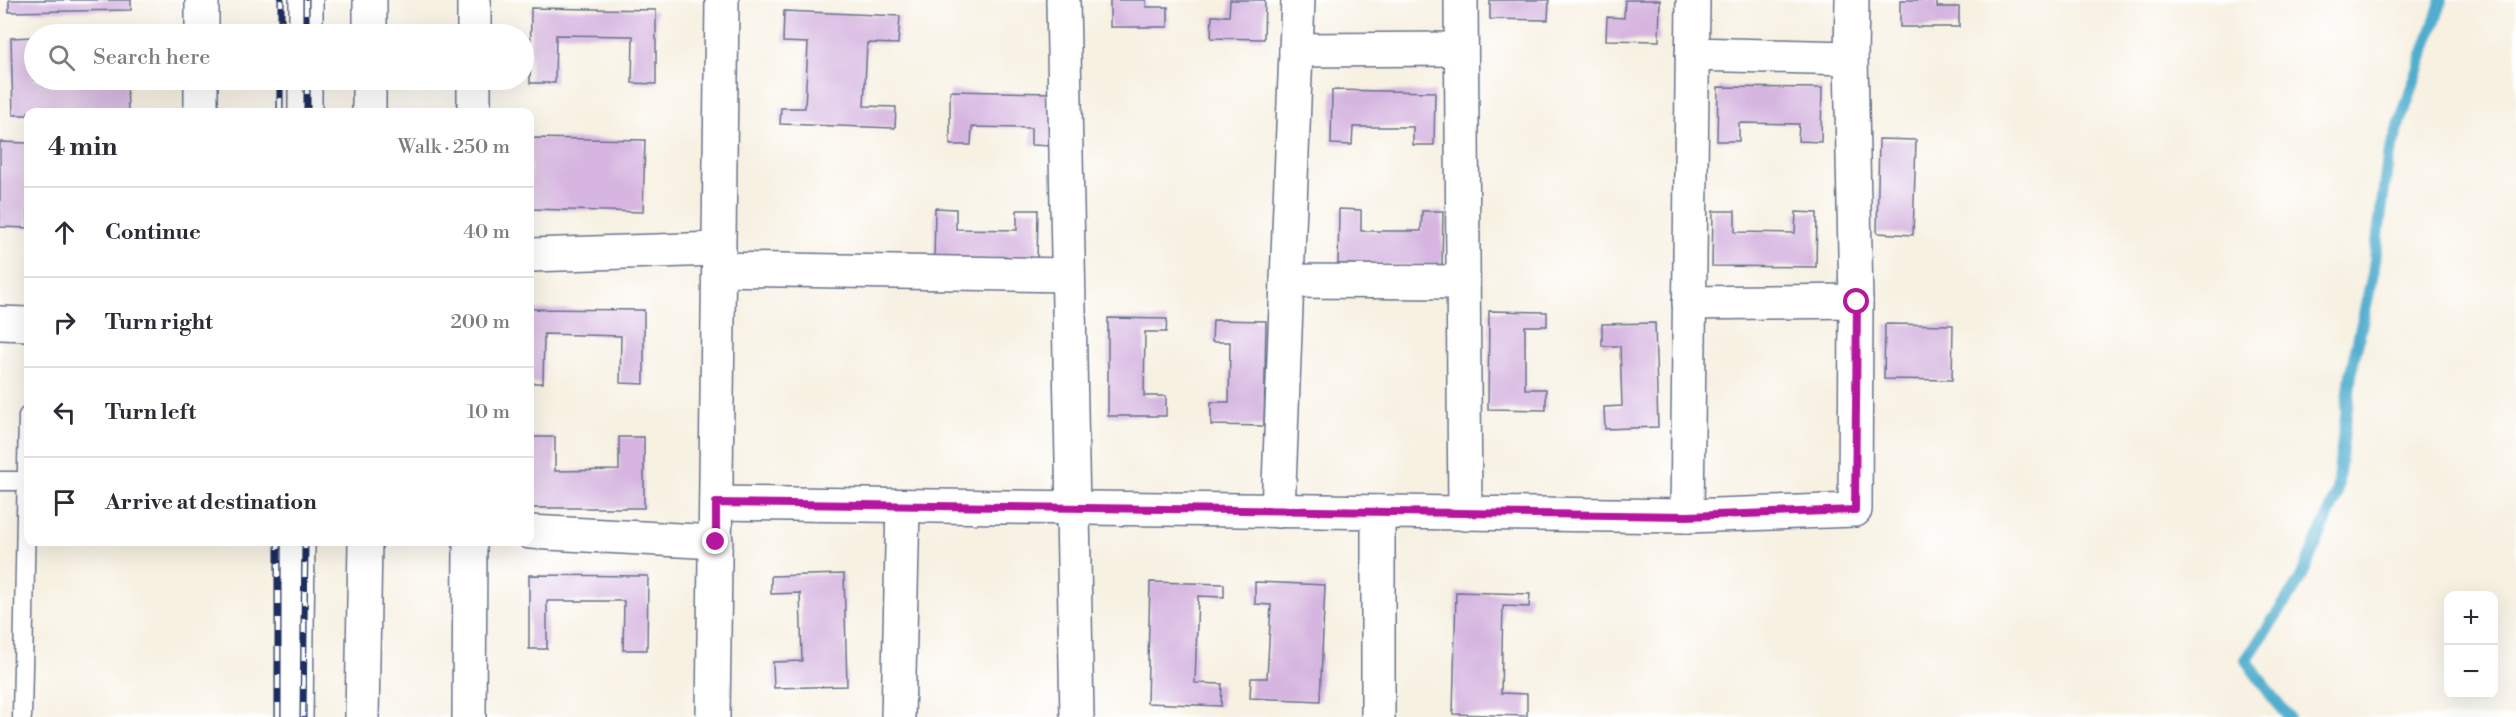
<!DOCTYPE html>
<html lang="en">
<head>
<meta charset="utf-8">
<style>
  :root { --surface:#fff; --page:#f7f7f7; --text:#2b2b33; --muted:#7c7c81; --line:#e1e1e2 }
  body { margin:0; font-family:"Libre Bodoni",serif; background:var(--page); color:var(--text) }
  .controls { position:absolute; right:18px; bottom:18px; display:grid; overflow:hidden; border-radius:12px; box-shadow:0 6px 24px #0002 }
  .controls button { width:54px; height:54px; display:grid; place-items:center; padding:0; border:0; border-bottom:2px solid var(--line); background:var(--surface); color:var(--text); font:30px sans-serif }
  .stop { position:absolute; width:18px; height:18px; margin:-14px; border:4px solid #b5179e; border-radius:50%; background:#fff }
  .stop.end { background:#b5179e; border-color:#fff; box-shadow:0 2px 6px #0008 }
  .list { margin:0; padding:0; list-style:none }
  h2 { display:flex; justify-content:space-between; align-items:center; height:78px; margin:0; padding:0 24px; font-size:26px }
  h2 small { font-size:20px; font-weight:400; color:var(--muted) }
  .list li { display:grid; grid-template-columns:39px 1fr auto; gap:18px; align-items:center; box-sizing:border-box; height:90px; padding:0 24px; border-top:2px solid var(--line) }
  .list b { display:block; font-size:22px; white-space:nowrap }
  .list em { font-size:20px; font-style:normal; color:var(--muted) }
  .icon { flex:none; width:33px; height:33px; fill:none; stroke:currentColor; stroke-width:2; stroke-linecap:round; stroke-linejoin:round }
  .map { position:relative; flex:none; width:2516px; height:717px; overflow:hidden }
  .search { position:absolute; background:var(--surface); box-shadow:0 6px 24px #0002; left:24px; top:24px; width:510px; height:66px; display:flex; align-items:center; gap:15px; box-sizing:border-box; padding:0 21px; border-radius:33px; color:var(--muted); font-size:22px }
  .panel { position:absolute; background:var(--surface); box-shadow:0 6px 24px #0002; left:24px; top:108px; width:510px; height:438px; border-radius:12px }
  .map>svg:first-child { display:block }
</style>
</head>
<body>
<div class="map">
<svg width="2516" height="717" viewBox="0 0 2516 717">
  <rect width="100%" height="100%" fill="#fff"/>
  <filter id="ink" filterUnits="userSpaceOnUse"><feTurbulence type="fractalNoise" baseFrequency=".0167" numOctaves="2"/><feDisplacementMap in="SourceGraphic" scale="12" xChannelSelector="R" yChannelSelector="G"/><feConvolveMatrix kernelMatrix="1 2 1 2 8 2 1 2 1" color-interpolation-filters="sRGB"/></filter>
  <filter id="wash" filterUnits="userSpaceOnUse"><feTurbulence type="fractalNoise" baseFrequency=".008" numOctaves="4" result="noise"/><feDisplacementMap in="SourceGraphic" scale="24" xChannelSelector="R" yChannelSelector="G"/><feGaussianBlur stdDeviation="1.35" result="paint"/><feColorMatrix in="noise" values="0 0 0 0 0 0 0 0 0 0 0 0 0 0 0 0 0 1.4 0 .05"/><feComposite in="paint" operator="in"/></filter>
  <g filter="url(#wash)">
    <rect width="100%" height="100%" fill="#f7f1e2"/>
    <g fill="none" stroke-linecap="round" stroke-linejoin="round">
      <!-- stream -->
      <polyline stroke="#50adce" stroke-width="12" points="2289,717 2271,695 2246,660 2300,580 2336,497 2352,367 2373,274 2388,158 2442,0"/>
    </g>
    <g id="blocks">
      <!-- building -->
      <g fill="#d6b6e0">
        <polygon points="9,0 131,0 131,10 9,12"/>
        <polygon points="1110,0 1146,0 1146,7 1168,7 1168,27 1110,27"/>
        <polygon points="1230,0 1265,0 1264,39 1211,38 1212,16 1229,16"/>
        <polygon points="1490,0 1549,0 1548,20 1490,19"/>
        <polygon points="1625,0 1660,0 1659,41 1606,40 1607,17 1624,18"/>
        <polygon points="1900,0 1937,0 1937,7 1959,7 1959,27 1900,27"/>
        <polygon points="531,8 656,10 656,84 632,83 633,36 556,35 555,83 530,83"/>
        <polygon points="784,11 900,16 898,44 867,43 864,106 896,107 895,128 780,124 781,108 805,108 808,43 783,42"/>
        <polygon points="34,37 34,80 127,80 128,112 28,112 28,115 13,115 11,38"/>
        <polygon points="1718,87 1822,88 1821,142 1798,141 1799,124 1739,123 1739,141 1717,141"/>
        <polygon points="1332,90 1435,92 1434,145 1413,145 1413,127 1353,127 1352,145 1331,144"/>
        <polygon points="950,91 1054,93 1053,146 1031,145 1031,128 972,127 971,145 950,145"/>
        <polygon points="531,138 645,140 643,212 530,209"/>
        <polygon points="1879,139 1916,140 1913,235 1877,233"/>
        <polygon points="0,142 28,143 28,228 0,227"/>
        <polygon points="935,208 956,209 956,229 1017,230 1017,210 1038,210 1037,265 934,263"/>
        <polygon points="1339,209 1361,210 1361,231 1421,231 1422,211 1443,211 1442,266 1338,264"/>
        <polygon points="1713,211 1735,211 1735,232 1795,233 1796,212 1817,213 1816,267 1712,266"/>
        <polygon points="530,309 644,310 644,384 620,383 621,336 544,334 543,383 530,383"/>
        <polygon points="1489,311 1547,312 1547,326 1525,326 1525,389 1546,389 1546,410 1488,409"/>
        <polygon points="1108,318 1167,319 1166,332 1145,332 1144,396 1166,396 1166,416 1108,416"/>
        <polygon points="1213,320 1266,321 1264,426 1211,425 1211,402 1229,402 1230,342 1212,342"/>
        <polygon points="1655,323 1658,427 1605,429 1604,407 1622,406 1620,346 1602,346 1602,324"/>
        <polygon points="1885,324 1953,325 1952,380 1884,379"/>
        <polygon points="530,437 555,437 555,471 619,470 619,437 644,437 644,508 530,508"/>
        <polygon points="844,574 847,686 774,688 773,662 802,661 800,593 771,594 771,576"/>
        <polygon points="529,575 648,576 647,650 623,650 624,601 547,601 547,649 529,649"/>
        <polygon points="1150,582 1224,584 1224,597 1198,596 1195,683 1222,684 1221,706 1147,703"/>
        <polygon points="1255,582 1325,585 1320,701 1250,698 1251,678 1267,678 1271,605 1255,604"/>
        <polygon points="1456,592 1530,594 1529,607 1503,606 1501,693 1527,694 1527,716 1453,714"/>
      </g>
    </g>
  </g>
  <g filter="url(#ink)">
    <use href="#blocks" fill-opacity="0" stroke="#68738c" stroke-width="1.5"/>
    <g fill="none" stroke-linecap="round" stroke-linejoin="round">
      <defs>
        <g id="service">
          <polyline points="0,481 26,481"/>
          <polyline points="22,717 28,416"/>
        </g>
        <g id="minor">
          <polyline points="1063,0 1077,717"/>
          <polyline points="1461,0 1465,514"/>
          <polyline points="202,34 202,0"/>
          <polyline points="474,34 474,0"/>
          <polyline points="1296,50 1461,49"/>
          <polyline points="1692,54 1851,58"/>
          <polyline points="201,112 201,80"/>
          <polyline points="474,112 474,80"/>
          <polyline points="530,255 719,249"/>
          <polyline points="719,269 1068,275"/>
          <polyline points="1287,281 1463,282"/>
          <polyline points="1689,303 1856,301"/>
          <polyline points="716,503 1687,516 1855,510 1856,301 1851,58 1852,0"/>
          <polyline points="1278,511 1298,0"/>
          <polyline points="1378,512 1378,717"/>
          <polyline points="1687,516 1693,0"/>
          <polyline points="530,532 716,542"/>
          <polyline points="469,717 470,542"/>
          <polyline points="713,717 722,0"/>
          <polyline points="898,717 903,506"/>
        </g>
        <g id="secondary">
          <polyline points="306,34 306,0"/>
          <polyline points="370,34 370,0"/>
          <polyline points="305,112 305,80"/>
          <polyline points="369,112 369,80"/>
          <polyline points="0,323 28,324"/>
          <polyline points="296,717 298,542"/>
          <polyline points="362,717 365,542"/>
        </g>
      </defs>
      <!-- service casing -->
      <use href="#service" stroke="#68738c" stroke-width="21"/>
      <!-- minor casing -->
      <use href="#minor" stroke="#68738c" stroke-width="36"/>
      <!-- secondary casing -->
      <use href="#secondary" stroke="#68738c" stroke-width="36"/>
      <!-- service -->
      <use href="#service" stroke="#fff" stroke-width="18"/>
      <!-- minor -->
      <use href="#minor" stroke="#fff" stroke-width="33"/>
      <!-- secondary -->
      <use href="#secondary" stroke="#fff" stroke-width="33"/>
      <defs>
        <g id="rail">
          <polyline points="306,0 306,34"/>
          <polyline points="281,34 281,0"/>
          <polyline points="307,80 307,112"/>
          <polyline points="280,112 280,80"/>
          <polyline points="278,717 278,542"/>
          <polyline points="303,717 305,542"/>
        </g>
      </defs>
      <!-- rail casing -->
      <use href="#rail" stroke="#1b2f5e" stroke-width="7"/>
      <!-- rail -->
      <use href="#rail" stroke="#fff" stroke-width="4.5" stroke-dasharray="14" stroke-linecap="butt"/>
    </g>
  </g>
  <g fill="none" stroke-linecap="round" stroke-linejoin="round" filter="url(#ink)">
    <!-- route -->
    <polyline stroke="#b5179e" stroke-width="8" points="716,542 716,503 1687,516 1855,510 1857,302"/>
  </g>
</svg>
<div class="controls">
<button>+</button>
<button>−</button>
</div>
<div class="stop" style="left:1857px;top:302px"></div>
<div class="stop end" style="left:716px;top:542px"></div>
<div class="search"><svg class="icon" aria-label="search" viewBox="0 0 24 24"><circle cx="10" cy="10" r="6"/><path d="M15 15l6 6"/></svg>Search here</div>
<section class="panel">
<h2>4 min<small>Walk · 250 m</small></h2>
<ul class="list">
<li><svg class="icon" aria-label="ahead" viewBox="0 0 24 24"><path d="M12 20V5M6 11l6-6 6 6"/></svg><div><b>Continue</b></div><em>40 m</em></li>
<li><svg class="icon" aria-label="right" viewBox="0 0 24 24"><path d="M7 20v-9h11M14 6l5 5-5 5"/></svg><div><b>Turn right</b></div><em>200 m</em></li>
<li><svg class="icon" aria-label="left" viewBox="0 0 24 24"><path d="M17 20v-9H6M10 6l-5 5 5 5"/></svg><div><b>Turn left</b></div><em>10 m</em></li>
<li><svg class="icon" aria-label="arrive" viewBox="0 0 24 24"><path d="M6 21V4h12l-3 4 3 4H6"/></svg><div><b>Arrive at destination</b></div></li>
</ul>
</section>
</div>
</body>
</html>
